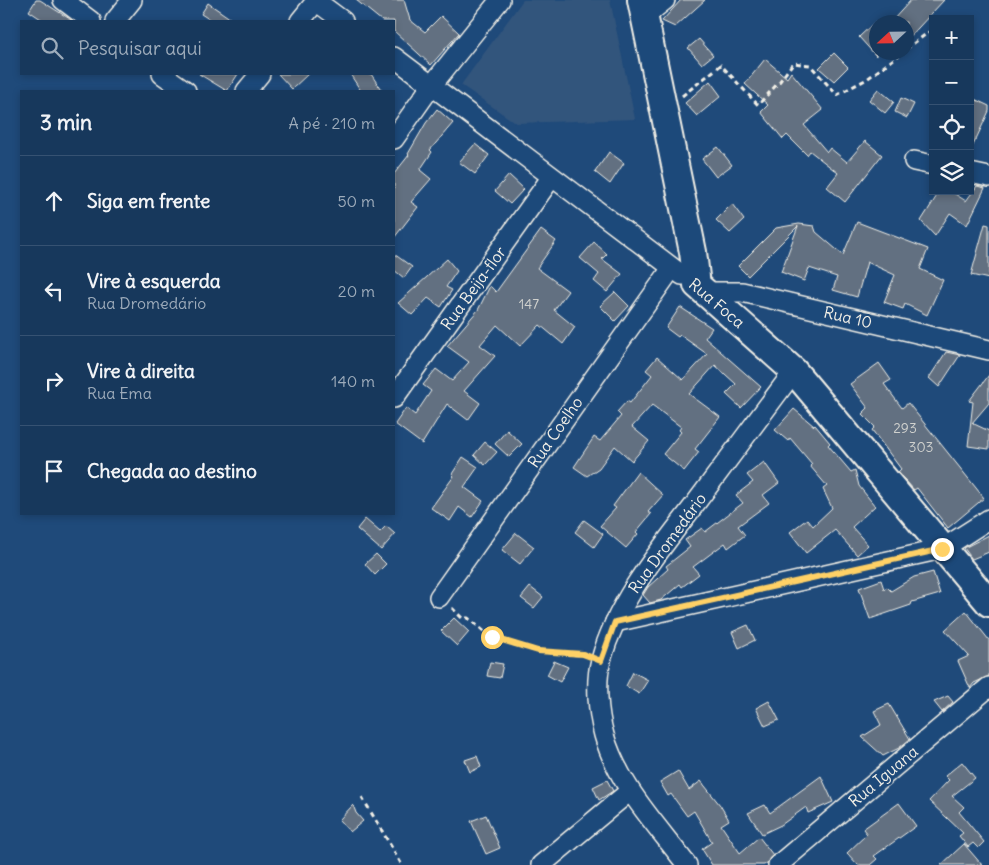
<!DOCTYPE html>
<html lang="pt">
<head>
<meta charset="utf-8">
<style>
  :root { --surface:#17385c; --page:#244365; --text:#f1f3f6; --muted:#9eacbb; --line:#365272 }
  body { margin:0; font-family:Delius,sans-serif; background:var(--page); color:var(--text) }
  .controls { position:absolute; right:15px; top:15px; display:grid; overflow:hidden; border-radius:0px; box-shadow:0 2px 8px #0003 }
  .controls button { width:45px; height:45px; display:grid; place-items:center; padding:0; border:0; border-bottom:1px solid var(--line); background:var(--surface); color:var(--text); font:25px sans-serif }
  .compass { position:absolute; left:869px; top:15px; width:45px; height:45px; border-radius:50%; background:var(--surface); box-shadow:0 2px 8px #0003; rotate:248deg }
  .stop { position:absolute; width:15px; height:15px; margin:-11px; border:4px solid #ffd166; border-radius:50%; background:#fff }
  .stop.end { background:#ffd166; border-color:#fff; box-shadow:0 1px 5px #0008 }
  .list { margin:0; padding:0; list-style:none }
  h2 { display:flex; justify-content:space-between; align-items:center; height:65px; margin:0; padding:0 20px; font-size:21px }
  h2 small { font-size:16px; font-weight:400; color:var(--muted) }
  .list li { display:grid; grid-template-columns:32px 1fr auto; gap:15px; align-items:center; box-sizing:border-box; height:90px; padding:0 20px; border-top:1px solid var(--line) }
  .list b { display:block; font-size:19px; white-space:nowrap }
  .list p { margin:0; font-size:16px; white-space:nowrap; color:var(--muted) }
  .list em { font-size:16px; font-style:normal; color:var(--muted) }
  .icon { flex:none; width:28px; height:28px; fill:none; stroke:currentColor; stroke-width:2; stroke-linecap:round; stroke-linejoin:round }
  .map { position:relative; flex:none; width:989px; height:865px; overflow:hidden }
  .search { position:absolute; background:var(--surface); box-shadow:0 2px 8px #0003; left:20px; top:20px; width:375px; height:55px; display:flex; align-items:center; gap:12px; box-sizing:border-box; padding:0 18px; border-radius:0px; color:var(--muted); font-size:19px }
  .panel { position:absolute; background:var(--surface); box-shadow:0 2px 8px #0003; left:20px; top:90px; width:375px; height:425px; border-radius:0px }
  .map>svg:first-child { display:block }
</style>
</head>
<body>
<div class="map">
<svg width="989" height="865" viewBox="0 0 989 865">
  <rect width="100%" height="100%" fill="#1f4a7a"/>
  <filter id="ink" filterUnits="userSpaceOnUse"><feTurbulence type="fractalNoise" baseFrequency=".02" numOctaves="2"/><feDisplacementMap in="SourceGraphic" scale="10" xChannelSelector="R" yChannelSelector="G"/><feConvolveMatrix kernelMatrix="1 2 1 2 8 2 1 2 1" color-interpolation-filters="sRGB"/></filter>
  <g filter="url(#ink)">
    <!-- built -->
    <polygon fill="#33557c" points="523,0 610,0 635,119 516,123 461,85"/>
    <!-- building -->
    <g fill="#627081" stroke="#f4f1e8">
      <polygon points="36,0 40,0 73,21 44,21 29,11"/>
      <polygon points="356,0 404,0 410,20 425,32 441,16 459,33 431,65 394,31 394,21 382,21"/>
      <polygon points="681,0 705,0 675,27 662,21"/>
      <polygon points="911,0 944,0 906,41 906,22 891,22"/>
      <polygon points="208,3 234,21 212,21 201,14"/>
      <polygon points="876,21 876,56 859,37"/>
      <polygon points="699,39 713,55 702,64 688,48"/>
      <polygon points="834,53 848,67 834,81 819,68"/>
      <polygon points="765,59 787,78 791,72 823,110 804,125 827,152 830,148 847,162 865,141 882,155 845,202 827,187 838,173 810,151 807,155 787,135 783,139 761,112 768,105 745,84"/>
      <polygon points="199,74 238,74 227,91"/>
      <polygon points="278,74 308,74 292,89"/>
      <polygon points="350,74 371,74 382,91 361,91"/>
      <polygon points="710,81 721,96 697,116 685,103"/>
      <polygon points="878,89 894,102 885,113 869,100"/>
      <polygon points="970,97 989,106 989,111 970,152"/>
      <polygon points="901,98 914,104 907,118 895,112"/>
      <polygon points="437,109 453,123 430,150 432,152 420,170 431,179 411,202 418,207 394,238 394,174 409,155 408,154 426,123"/>
      <polygon points="475,144 489,155 475,174 459,162"/>
      <polygon points="718,147 732,165 716,177 702,159"/>
      <polygon points="609,152 624,163 610,184 595,172"/>
      <polygon points="509,175 524,189 510,204 495,191"/>
      <polygon points="977,186 985,188 967,225 950,213 935,236 921,221 940,191 950,191 966,201"/>
      <polygon points="732,204 744,220 730,233 716,220"/>
      <polygon points="857,222 928,249 920,269 943,280 927,315 905,304 903,309 884,302 895,275 867,262 857,297 833,290 837,277 809,268 804,281 781,272 798,226 748,276 738,266 776,228 799,224 814,226 816,232 843,255"/>
      <polygon points="985,224 989,225 989,279 971,275"/>
      <polygon points="541,230 556,241 537,268 568,291 554,310 575,327 563,344 540,325 520,346 497,325 480,345 495,356 464,391 480,403 468,420 447,404 422,444 395,424 406,408 415,415 431,391 423,385 436,369 452,381 469,362 447,346 478,310 490,286 496,292"/>
      <polygon points="594,242 607,254 602,259 622,274 607,292 594,281 599,274 580,258"/>
      <polygon points="394,254 412,267 404,278 394,270"/>
      <polygon points="447,259 457,271 446,287 452,290 441,307 428,298 412,315 398,303"/>
      <polygon points="615,292 629,306 615,321 600,306"/>
      <polygon points="680,307 712,328 705,338 761,387 741,408 726,394 736,384 715,365 689,394 720,417 695,449 699,452 684,471 663,454 681,432 679,430 681,427 652,405 632,427 649,441 632,461 615,446 599,468 587,476 574,467 594,437 600,441 621,416 617,412 627,401 630,403 652,375 646,370 657,357 683,380 707,354 680,335 678,337 666,328"/>
      <polygon points="946,352 960,355 939,387 929,378"/>
      <polygon points="879,363 891,380 884,384 902,408 908,403 984,498 948,528 917,488 914,490 898,472 901,469 872,430 875,427 862,414 868,408 850,384"/>
      <polygon points="989,375 989,403 972,423 989,431 989,449 968,446 973,402 969,401"/>
      <polygon points="794,409 814,426 815,425 830,443 828,445 851,472 855,470 859,486 875,506 852,527 868,545 857,555 835,530 806,553 790,532 807,519 813,526 832,508 823,489 827,486 810,466 812,464 790,438 788,441 775,430"/>
      <polygon points="507,430 522,444 509,457 495,444"/>
      <polygon points="485,442 497,452 485,465 474,455"/>
      <polygon points="463,457 478,467 464,487 483,501 472,517 459,507 450,521 431,508 454,476 452,474"/>
      <polygon points="764,462 779,483 763,495 769,503 738,526 745,535 728,548 725,543 693,567 699,574 682,587 680,584 661,600 650,603 643,595 648,587 668,569 666,566 690,547 685,540 702,528 705,532 743,503 736,495 753,482 747,475"/>
      <polygon points="638,472 663,495 648,512 651,514 636,532 638,534 626,548 600,526 616,508 613,506"/>
      <polygon points="365,519 380,532 386,526 395,534 381,550 357,529"/>
      <polygon points="584,520 603,534 594,547 575,532"/>
      <polygon points="516,533 534,547 520,564 502,550"/>
      <polygon points="989,535 989,552 972,559 964,548"/>
      <polygon points="376,554 386,564 375,575 365,564"/>
      <polygon points="933,572 940,594 912,602 911,605 870,619 859,588 881,580 884,589 887,587 891,591 914,577"/>
      <polygon points="530,587 543,597 534,608 521,598"/>
      <polygon points="966,611 989,640 989,676 974,683 970,688 958,661 969,656 945,630"/>
      <polygon points="454,618 469,632 457,646 441,631"/>
      <polygon points="748,625 755,640 739,648 732,632"/>
      <polygon points="554,661 568,667 560,682 547,675"/>
      <polygon points="490,662 503,664 500,678 487,676"/>
      <polygon points="633,672 648,680 639,694 626,686"/>
      <polygon points="948,696 953,702 942,712 934,702"/>
      <polygon points="769,701 779,720 765,726 756,708"/>
      <polygon points="889,704 910,739 899,748 883,756 862,737 881,725 874,711"/>
      <polygon points="477,756 481,767 470,772 465,760"/>
      <polygon points="962,762 975,778 952,796 964,807 959,812 984,842 978,848 973,843 968,847 959,836 963,833 929,801 949,780 945,776"/>
      <polygon points="678,771 689,790 701,781 720,805 729,820 721,825 740,853 759,837 773,855 767,863 764,865 712,865 702,849 712,842 694,811 687,816 671,794 668,796 660,782"/>
      <polygon points="821,776 833,802 808,813 806,807 781,825 762,834 748,813 765,805 770,813"/>
      <polygon points="607,780 613,791 599,800 593,787"/>
      <polygon points="899,803 916,826 874,856 877,859 870,865 858,865 847,853 867,834 863,829"/>
      <polygon points="353,805 356,813 363,821 350,832 339,820"/>
      <polygon points="486,815 500,848 486,854 471,821"/>
      <polygon points="964,844 982,865 941,865"/>
    </g>
    <g fill="none" stroke-linecap="round" stroke-linejoin="round">
      <defs>
        <g id="street">
          <polyline points="63,0 91,21"/>
          <polyline points="316,1 343,21"/>
          <polyline points="644,17 665,0"/>
          <polyline points="115,21 132,0"/>
          <polyline points="300,21 317,0"/>
          <polyline points="394,57 682,275"/>
          <polyline points="162,74 186,91"/>
          <polyline points="246,91 260,74"/>
          <polyline points="394,139 432,85 500,0"/>
          <polyline points="914,161 933,165"/>
          <polyline points="970,173 989,177"/>
          <polyline points="705,292 742,292 989,350"/>
          <polyline points="394,398 551,178"/>
          <polyline points="439,597 672,268"/>
          <polyline points="615,622 942,549 989,519"/>
          <polyline points="541,865 630,791"/>
          <path d="M687 865C656 824 618 785 604 735 598 713 595 682 601 660 617 602 656 555 692 508 726 462 760 417 794 371"/>
          <polyline points="778,865 989,687"/>
        </g>
        <polyline id="secondary" points="641,0 693,252 697,285 794,371 989,603"/>
      </defs>
      <!-- street casing -->
      <use href="#street" stroke="#f4f1e8" stroke-width="22"/>
      <!-- secondary casing -->
      <use href="#secondary" stroke="#f4f1e8" stroke-width="30"/>
      <!-- path -->
      <g stroke="#f4f1e8" stroke-width="3" stroke-dasharray="5 4" stroke-linecap="butt">
        <polyline points="906,49 933,29"/>
        <polyline points="682,96 721,65 758,105 780,81 793,63 810,65 837,95 867,79 903,52"/>
        <polyline points="452,608 462,618 468,618 491,637 538,651 586,655"/>
        <polyline points="362,797 402,865"/>
      </g>
      <!-- street -->
      <use href="#street" stroke="#1f4a7a" stroke-width="19"/>
      <!-- secondary -->
      <use href="#secondary" stroke="#1f4a7a" stroke-width="26"/>
    </g>
  </g>
  <g fill="none" stroke-linecap="round" stroke-linejoin="round" filter="url(#ink)">
    <!-- route -->
    <polyline stroke="#ffd166" stroke-width="6" points="492,637 538,651 583,654 601,661 615,622 942,549"/>
  </g>
  <g text-anchor="middle" dominant-baseline="central" stroke-width="4" stroke-linejoin="round" paint-order="stroke">
    <!-- number labels -->
    <g font-size="14" fill="#d0d1ce">
      <text x="529" y="304">147</text>
      <text x="905" y="428">293</text>
      <text x="921" y="447">303</text>
    </g>
    <!-- street labels -->
    <g font-size="16" fill="#f4f1e8" stroke="#1f4a7a">
      <text transform="translate(473 288) rotate(-54)">Rua Beija-flor</text>
      <text transform="translate(717 303) rotate(40)">Rua Foca</text>
      <text transform="translate(848 317) rotate(13)">Rua 10</text>
      <text transform="translate(555 432) rotate(-55)">Rua Coelho</text>
      <text transform="translate(667 543) rotate(-54)">Rua Dromedário</text>
      <text transform="translate(883 776) rotate(-40)">Rua Iguana</text>
    </g>
  </g>
</svg>
<div class="controls">
<button>+</button>
<button>−</button>
<button><svg class="icon" aria-label="locate" viewBox="0 0 24 24"><circle cx="12" cy="12" r="6"/><path d="M12 2v4M12 18v4M2 12h4M18 12h4"/></svg></button>
<button><svg class="icon" aria-label="layers" viewBox="0 0 24 24"><path d="M12 4l9 5-9 5-9-5zM3 14l9 5 9-5"/></svg></button>
</div>
<svg class="compass" viewBox="-18 -18 36 36"><path d="M0-13l5 13h-10z" fill="#e53935"/><path d="M0 13l5-13h-10z" fill="#9eacbb"/></svg>
<div class="stop" style="left:492px;top:637px"></div>
<div class="stop end" style="left:942px;top:549px"></div>
<div class="search"><svg class="icon" aria-label="search" viewBox="0 0 24 24"><circle cx="10" cy="10" r="6"/><path d="M15 15l6 6"/></svg>Pesquisar aqui</div>
<section class="panel">
<h2>3 min<small>A pé · 210 m</small></h2>
<ul class="list">
<li><svg class="icon" aria-label="ahead" viewBox="0 0 24 24"><path d="M12 20V5M6 11l6-6 6 6"/></svg><div><b>Siga em frente</b></div><em>50 m</em></li>
<li><svg class="icon" aria-label="left" viewBox="0 0 24 24"><path d="M17 20v-9H6M10 6l-5 5 5 5"/></svg><div><b>Vire à esquerda</b><p>Rua Dromedário</p></div><em>20 m</em></li>
<li><svg class="icon" aria-label="right" viewBox="0 0 24 24"><path d="M7 20v-9h11M14 6l5 5-5 5"/></svg><div><b>Vire à direita</b><p>Rua Ema</p></div><em>140 m</em></li>
<li><svg class="icon" aria-label="arrive" viewBox="0 0 24 24"><path d="M6 21V4h12l-3 4 3 4H6"/></svg><div><b>Chegada ao destino</b></div></li>
</ul>
</section>
</div>
</body>
</html>
